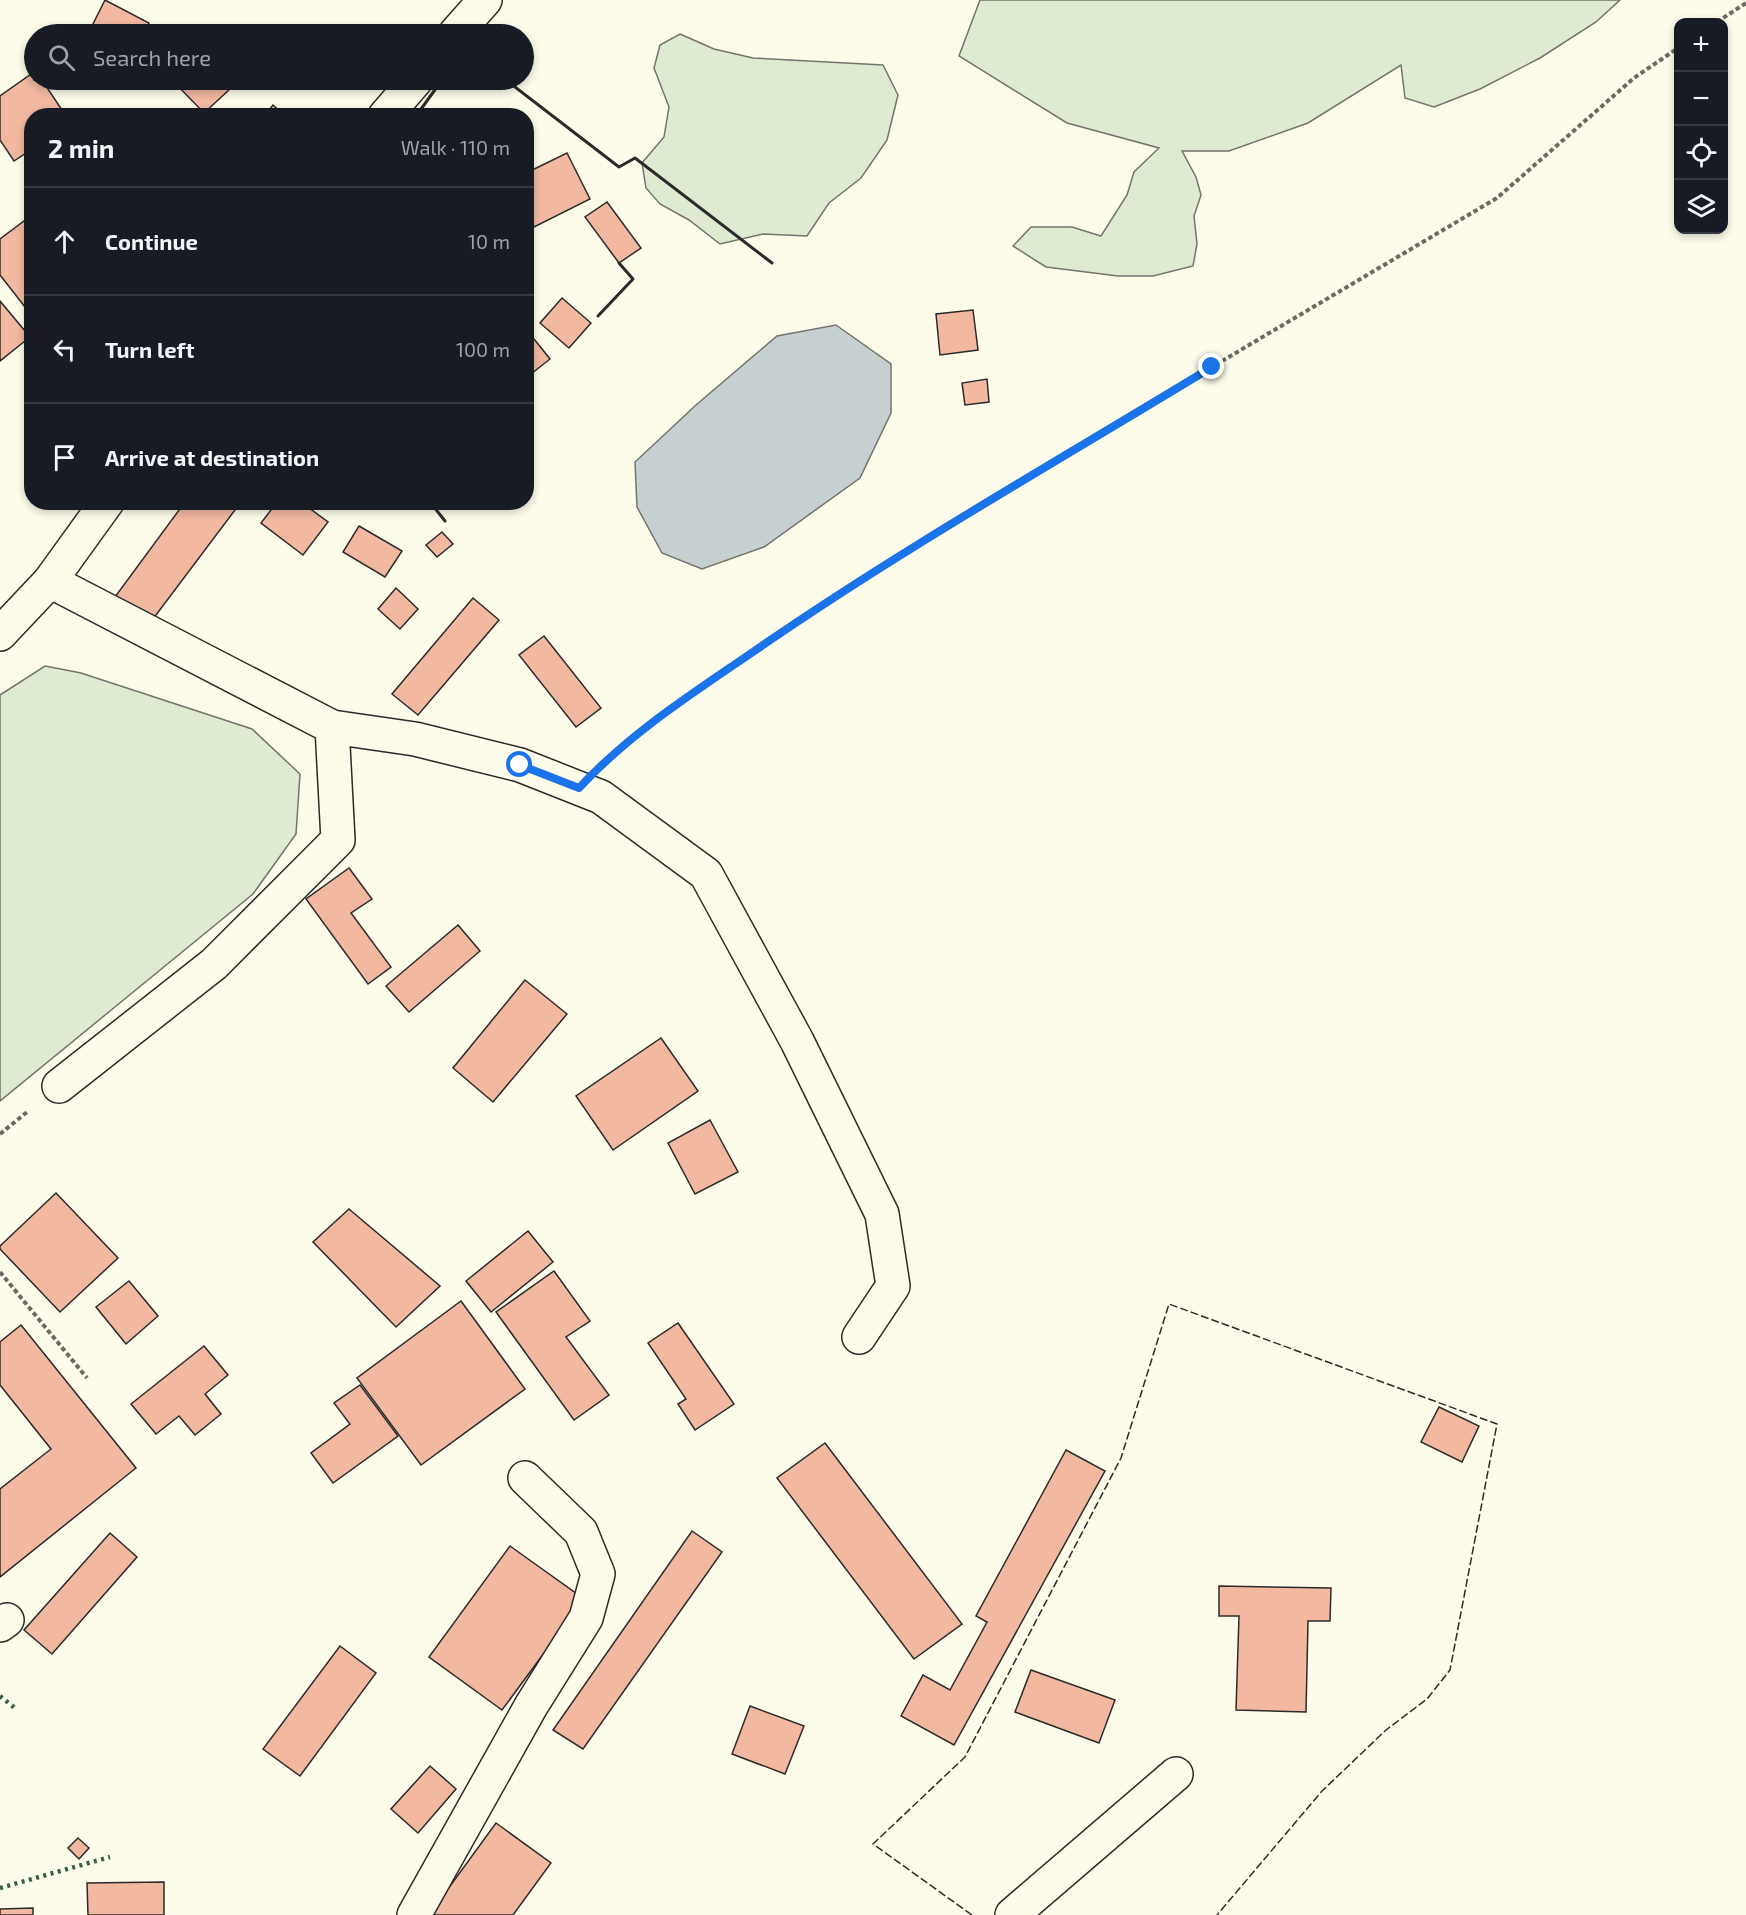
<!DOCTYPE html>
<html lang="en">
<head>
<meta charset="utf-8">
<style>
  :root { --surface:#171b24; --page:#20242c; --text:#f1f3f6; --muted:#9ea1a6; --line:#363941 }
  body { margin:0; font-family:"Exo 2",sans-serif; background:var(--page); color:var(--text) }
  .controls { position:absolute; right:18px; top:18px; display:grid; overflow:hidden; border-radius:12px; box-shadow:0 3px 9px #0003 }
  .controls button { width:54px; height:54px; display:grid; place-items:center; padding:0; border:0; border-bottom:2px solid var(--line); background:var(--surface); color:var(--text); font:30px sans-serif }
  .stop { position:absolute; width:18px; height:18px; margin:-14px; border:4px solid #1a73e8; border-radius:50%; background:#fff }
  .stop.end { background:#1a73e8; border-color:#fff; box-shadow:0 2px 6px #0008 }
  .list { margin:0; padding:0; list-style:none }
  h2 { display:flex; justify-content:space-between; align-items:center; height:78px; margin:0; padding:0 24px; font-size:26px }
  h2 small { font-size:20px; font-weight:400; color:var(--muted) }
  .list li { display:grid; grid-template-columns:39px 1fr auto; gap:18px; align-items:center; box-sizing:border-box; height:108px; padding:0 24px; border-top:2px solid var(--line) }
  .list b { display:block; font-size:22px; white-space:nowrap }
  .list em { font-size:20px; font-style:normal; color:var(--muted) }
  .icon { flex:none; width:33px; height:33px; fill:none; stroke:currentColor; stroke-width:2; stroke-linecap:round; stroke-linejoin:round }
  .map { position:relative; flex:none; width:1746px; height:1915px; overflow:hidden }
  .search { position:absolute; background:var(--surface); box-shadow:0 3px 9px #0003; left:24px; top:24px; width:510px; height:66px; display:flex; align-items:center; gap:15px; box-sizing:border-box; padding:0 21px; border-radius:33px; color:var(--muted); font-size:22px }
  .panel { position:absolute; background:var(--surface); box-shadow:0 3px 9px #0003; left:24px; top:108px; width:510px; height:402px; border-radius:24px }
  .map>svg:first-child { display:block }
</style>
</head>
<body>
<div class="map">
<svg width="1746" height="1915" viewBox="0 0 1746 1915">
  <rect width="100%" height="100%" fill="#fdfbea"/>
  <!-- green -->
  <g fill="#deebd1" stroke="#74746e" stroke-width="1.5">
    <polygon points="980,0 1620,0 1596,22 1540,58 1480,89 1434,107 1405,98 1401,65 1308,123 1229,151 1182,151 1196,177 1201,195 1194,216 1197,244 1193,266 1153,276 1118,276 1046,267 1013,246 1031,227 1072,227 1101,236 1127,195 1134,172 1159,148 1067,123 959,56"/>
    <polygon points="680,34 714,49 753,58 883,65 898,95 887,140 861,178 829,203 807,236 763,234 720,244 689,220 660,204 646,188 642,163 664,137 669,107 654,68 660,45"/>
    <polygon points="45,666 81,673 252,729 300,774 296,834 253,894 0,1101 0,695"/>
  </g>
  <!-- water -->
  <polygon fill="#c7d0d0" stroke="#74746e" stroke-width="1.5" points="836,325 891,364 891,413 860,478 764,547 702,569 662,553 637,507 635,462 696,405 777,336"/>
  <!-- building -->
  <g fill="#f2b8a0" stroke="#2b2b2b" stroke-width="1.5">
    <polygon points="105,0 149,23 143,34 98,34 90,30"/>
    <polygon points="34,72 34,80 42,80 66,116 32,116 32,149 14,161 0,140 0,96"/>
    <polygon points="172,80 221,80 230,89 204,113"/>
    <polygon points="273,105 285,116 264,116"/>
    <polygon points="567,153 590,199 526,231 526,173"/>
    <polygon points="607,202 641,248 619,263 585,217"/>
    <polygon points="32,215 32,316 0,275 0,239"/>
    <polygon points="562,298 591,323 569,348 540,323"/>
    <polygon points="0,301 30,337 0,361"/>
    <polygon points="973,310 978,350 940,355 936,314"/>
    <polygon points="526,329 550,359 526,378"/>
    <polygon points="987,379 989,402 965,405 962,383"/>
    <polygon points="185,502 241,502 147,627 112,601"/>
    <polygon points="277,502 301,502 328,522 303,555 261,523"/>
    <polygon points="359,526 402,551 385,577 343,552"/>
    <polygon points="442,532 453,544 437,557 426,545"/>
    <polygon points="396,588 418,609 400,629 378,609"/>
    <polygon points="473,598 499,620 418,715 392,694"/>
    <polygon points="544,636 601,708 576,727 519,655"/>
    <polygon points="349,868 372,899 351,913 391,967 368,984 306,899"/>
    <polygon points="458,925 480,951 409,1012 386,986"/>
    <polygon points="525,980 567,1014 493,1102 453,1068"/>
    <polygon points="661,1038 698,1091 613,1150 576,1096"/>
    <polygon points="710,1120 738,1172 695,1194 668,1143"/>
    <polygon points="56,1193 118,1258 60,1312 0,1249 0,1246"/>
    <polygon points="349,1209 440,1286 396,1327 313,1242"/>
    <polygon points="528,1231 553,1262 491,1312 466,1281"/>
    <polygon points="554,1271 590,1321 566,1337 609,1395 574,1420 496,1312"/>
    <polygon points="129,1281 158,1316 126,1344 96,1307"/>
    <polygon points="461,1301 525,1389 421,1465 357,1378"/>
    <polygon points="678,1323 734,1404 695,1430 678,1404 686,1399 648,1343"/>
    <polygon points="21,1325 136,1468 0,1577 0,1489 51,1449 0,1385 0,1342"/>
    <polygon points="204,1346 228,1375 205,1394 221,1414 195,1435 179,1416 156,1434 131,1404"/>
    <polygon points="360,1385 398,1436 333,1483 311,1453 350,1424 334,1403"/>
    <polygon points="1439,1407 1479,1426 1462,1462 1421,1442"/>
    <polygon points="825,1443 962,1624 914,1659 777,1478"/>
    <polygon points="1066,1450 1105,1471 954,1745 901,1716 923,1675 950,1690 987,1622 976,1616"/>
    <polygon points="692,1531 722,1552 583,1749 553,1730"/>
    <polygon points="110,1533 137,1557 52,1654 24,1630"/>
    <polygon points="510,1546 584,1599 502,1710 429,1657"/>
    <polygon points="1219,1586 1331,1588 1330,1621 1308,1621 1306,1712 1236,1710 1239,1616 1219,1616"/>
    <polygon points="340,1646 376,1673 300,1776 263,1749"/>
    <polygon points="1031,1670 1115,1700 1099,1743 1015,1712"/>
    <polygon points="750,1706 804,1726 785,1774 732,1754"/>
    <polygon points="430,1766 456,1789 418,1833 391,1809"/>
    <polygon points="496,1823 551,1863 513,1915 429,1915"/>
    <polygon points="78,1838 89,1848 79,1859 68,1848"/>
    <polygon points="164,1882 164,1915 88,1915 87,1883"/>
    <polygon points="33,1908 33,1915 0,1915 0,1909"/>
  </g>
  <g fill="none" stroke-linecap="round" stroke-linejoin="round">
    <defs>
      <g id="minor">
        <polyline points="455,34 485,0"/>
        <polyline points="385,116 416,80"/>
        <polyline points="50,581 332,727 415,739 520,765 601,797 706,874 797,1041 882,1214 893,1286 859,1337"/>
        <polyline points="0,634 50,581 107,502"/>
        <polyline points="59,1086 214,964 338,840 332,727"/>
        <polyline points="0,1625 7,1620"/>
        <polyline points="414,1915 531,1706 586,1618 598,1574 581,1532 525,1478"/>
        <polyline points="1012,1915 1176,1774"/>
      </g>
    </defs>
    <!-- minor casing -->
    <use href="#minor" stroke="#2b2b2b" stroke-width="36"/>
    <!-- path -->
    <g stroke="#6a6964" stroke-width="4" stroke-dasharray="4.5 3" stroke-linecap="butt">
      <polyline points="1717,22 1746,3"/>
      <polyline points="611,755 661,715 810,612 1212,367 1497,198 1634,78 1678,48"/>
      <polyline points="0,1134 27,1112"/>
      <polyline points="0,1272 87,1378"/>
    </g>
    <!-- minor -->
    <use href="#minor" stroke="#fdfbea" stroke-width="33"/>
    <!-- hedge -->
    <g stroke="#34623c" stroke-width="4.5" stroke-dasharray="3 4.5" stroke-linecap="butt">
      <polyline points="0,1696 16,1709"/>
      <polyline points="0,1888 110,1857"/>
    </g>
    <!-- fence -->
    <polyline stroke="#2b2b2b" stroke-width="1.5" stroke-dasharray="8 3" stroke-linecap="butt" points="972,1915 873,1844 965,1757 1121,1458 1169,1304 1497,1424 1450,1670 1427,1699 1386,1730 1322,1791 1217,1915"/>
    <!-- wall -->
    <g stroke="#2b2b2b" stroke-width="3">
      <polyline points="506,80 619,167 635,158 772,263"/>
      <polyline points="416,116 442,80"/>
      <polyline points="598,316 633,279 619,263"/>
      <polyline points="430,502 445,521"/>
    </g>
  </g>
  <g fill="none" stroke-linecap="round" stroke-linejoin="round">
    <!-- route -->
    <path stroke="#1a73e8" stroke-width="8" d="M520 765 579 788C629 734 690 695 750 654 898 551 1058 461 1212 367"/>
  </g>
</svg>
<div class="controls">
<button>+</button>
<button>−</button>
<button><svg class="icon" aria-label="locate" viewBox="0 0 24 24"><circle cx="12" cy="12" r="6"/><path d="M12 2v4M12 18v4M2 12h4M18 12h4"/></svg></button>
<button><svg class="icon" aria-label="layers" viewBox="0 0 24 24"><path d="M12 4l9 5-9 5-9-5zM3 14l9 5 9-5"/></svg></button>
</div>
<div class="stop" style="left:520px;top:765px"></div>
<div class="stop end" style="left:1212px;top:367px"></div>
<div class="search"><svg class="icon" aria-label="search" viewBox="0 0 24 24"><circle cx="10" cy="10" r="6"/><path d="M15 15l6 6"/></svg>Search here</div>
<section class="panel">
<h2>2 min<small>Walk · 110 m</small></h2>
<ul class="list">
<li><svg class="icon" aria-label="ahead" viewBox="0 0 24 24"><path d="M12 20V5M6 11l6-6 6 6"/></svg><div><b>Continue</b></div><em>10 m</em></li>
<li><svg class="icon" aria-label="left" viewBox="0 0 24 24"><path d="M17 20v-9H6M10 6l-5 5 5 5"/></svg><div><b>Turn left</b></div><em>100 m</em></li>
<li><svg class="icon" aria-label="arrive" viewBox="0 0 24 24"><path d="M6 21V4h12l-3 4 3 4H6"/></svg><div><b>Arrive at destination</b></div></li>
</ul>
</section>
</div>
</body>
</html>
